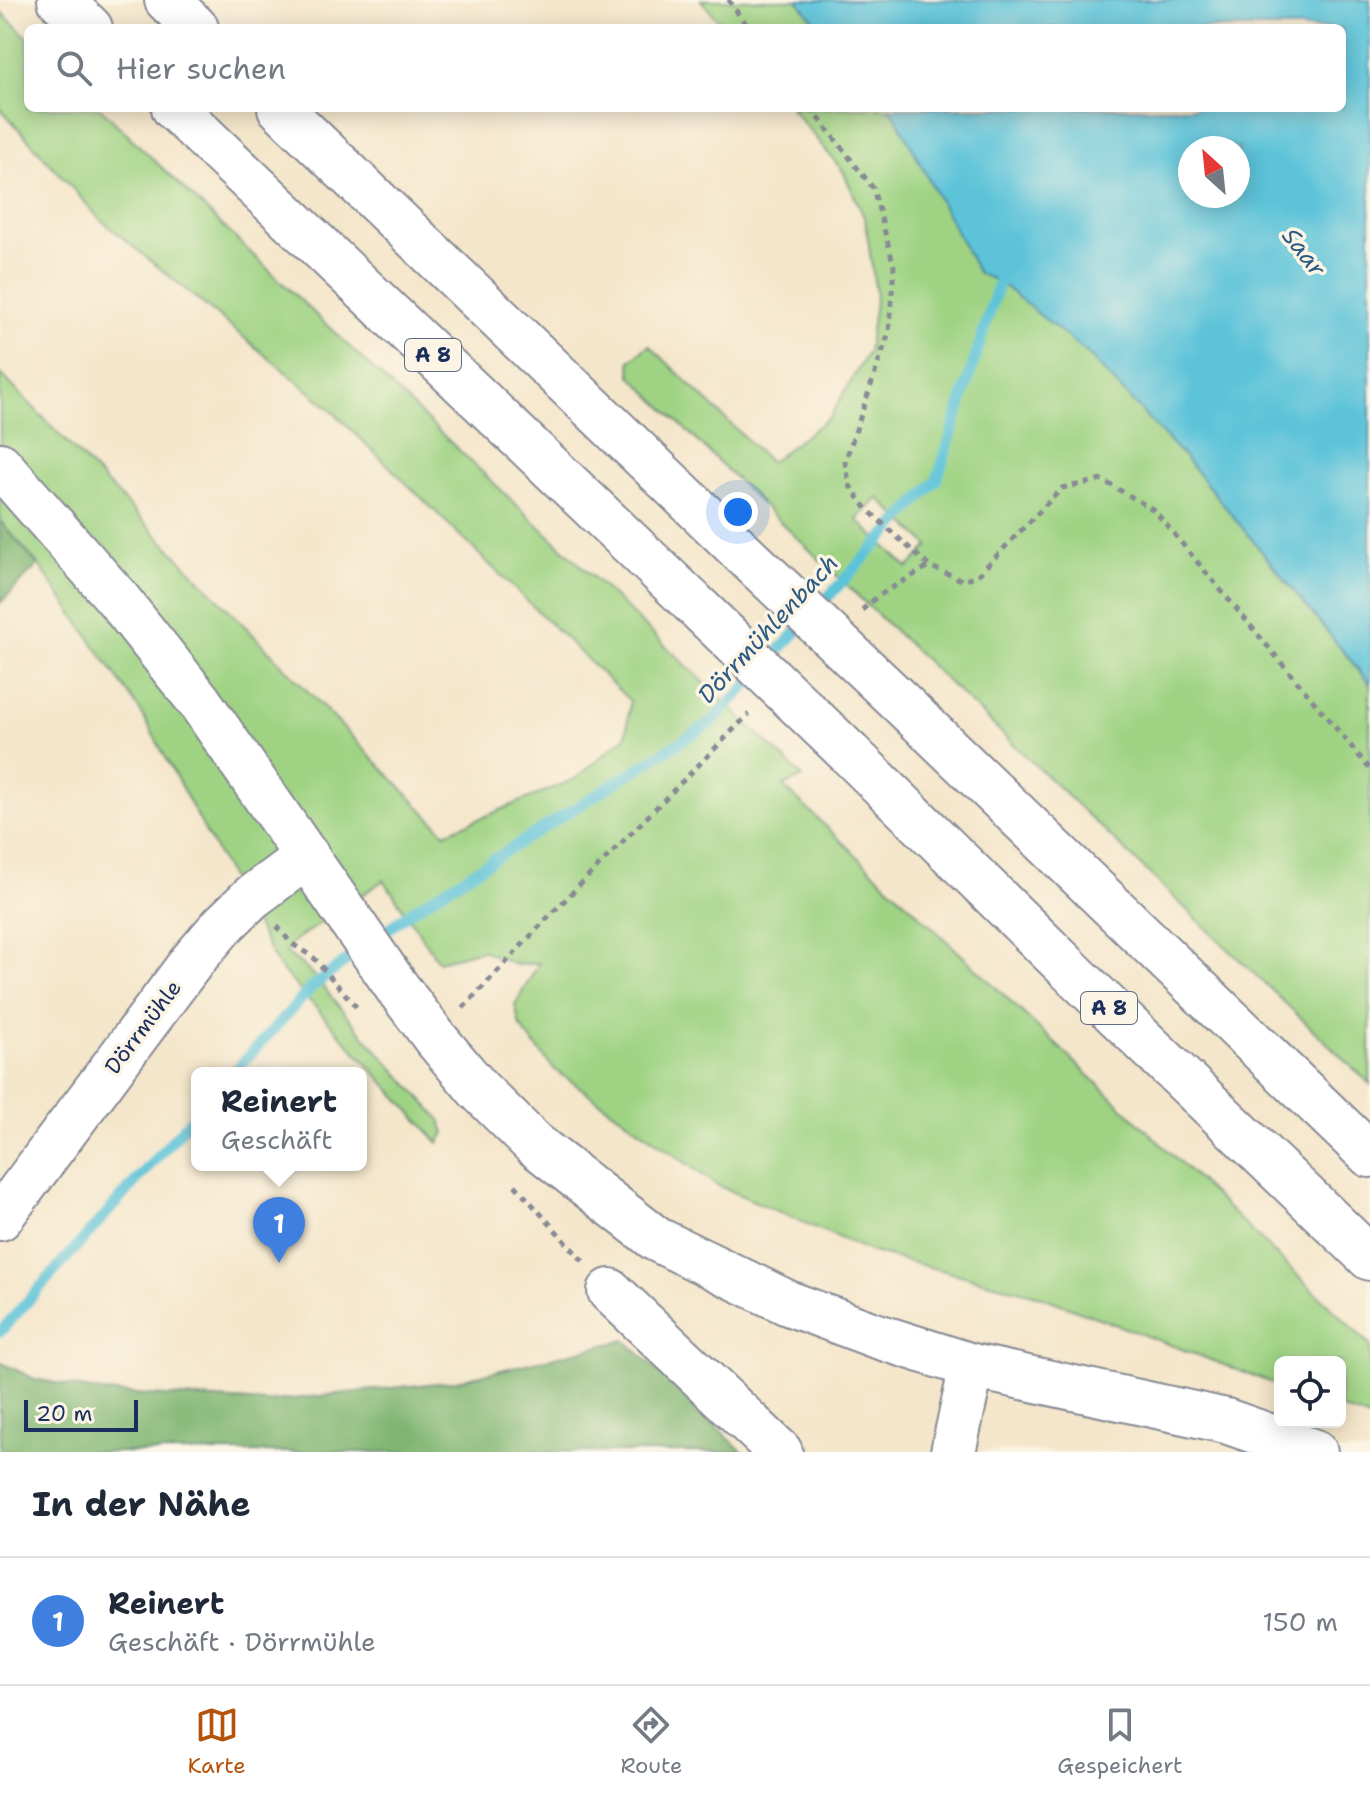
<!DOCTYPE html>
<html lang="de">
<head>
<meta charset="utf-8">
<style>
  :root { --surface:#fff; --page:#f2f2f3; --text:#1f2937; --muted:#747a83; --line:#e0e1e3; --accent:#b45309 }
  body { margin:0; font-family:"Shantell Sans",sans-serif; background:var(--page); color:var(--text) }
  .controls { position:absolute; right:24px; bottom:24px; display:grid; overflow:hidden; border-radius:12px; box-shadow:0 4px 20px #0003 }
  .controls button { width:72px; height:72px; display:grid; place-items:center; padding:0; border:0; border-bottom:2px solid var(--line); background:var(--surface); color:var(--text); font:40px sans-serif }
  .compass { position:absolute; left:1178px; top:136px; width:72px; height:72px; border-radius:50%; background:var(--surface); box-shadow:0 4px 20px #0003; rotate:333deg }
  .scale { position:absolute; left:24px; bottom:20px; width:114px; box-sizing:border-box; padding-left:8px; border:4px solid #1b2f5e; border-top:0; font-size:22px; line-height:28px; white-space:nowrap; color:#1b2f5e; -webkit-text-stroke:6px #fcf5e5; paint-order:stroke }
  .you { position:absolute; left:738px; top:512px; width:28px; height:28px; margin:-20px; border:6px solid #fff; border-radius:50%; background:#1a73e8; box-shadow:0 0 0 12px #1a73e833 }
  .badge { display:grid; place-items:center; width:52px; height:52px; border-radius:50%; background:var(--accent); color:#fff; font-size:26px; font-weight:700 }
  .pin { position:absolute; translate:-50% -66px; filter:drop-shadow(0 2px 4px #0008) }
  .pin::after { content:''; position:absolute; top:42px; width:28px; height:24px; background:inherit; clip-path:polygon(0 0,100% 0,50% 100%) }
  .popup { position:absolute; left:191px; top:1067px; width:176px; height:104px; box-sizing:border-box; display:grid; place-content:center; border-radius:12px; background:var(--surface); filter:drop-shadow(0 2px 6px #0005); font-size:26px; white-space:nowrap; color:var(--muted) }
  .popup b { font-size:30px; color:var(--text) }
  .popup::after { content:''; position:absolute; left:50%; top:100%; margin-left:-16px; border:16px solid transparent; border-top-color:var(--surface) }
  .list { margin:0; padding:0; list-style:none }
  h2 { display:flex; justify-content:space-between; align-items:center; height:104px; margin:0; padding:0 32px; font-size:34px }
  h2 small { font-size:26px; font-weight:400; color:var(--muted) }
  .list li { display:grid; grid-template-columns:52px 1fr auto; gap:24px; align-items:center; box-sizing:border-box; height:128px; padding:0 32px; border-top:2px solid var(--line) }
  .list b { display:block; font-size:30px; white-space:nowrap }
  .list p { margin:0; font-size:26px; white-space:nowrap; color:var(--muted) }
  .list em { font-size:26px; font-style:normal; color:var(--muted) }
  .icon { flex:none; width:44px; height:44px; fill:none; stroke:currentColor; stroke-width:2; stroke-linecap:round; stroke-linejoin:round }
  .map { position:relative; flex:none; width:1370px; height:1452px; overflow:hidden }
  .search { position:absolute; background:var(--surface); box-shadow:0 4px 20px #0003; left:24px; right:24px; top:24px; height:88px; display:flex; align-items:center; gap:20px; box-sizing:border-box; padding:0 28px; border-radius:12px; color:var(--muted); font-size:30px }
  .sheet { height:232px; background:var(--surface) }
  nav { display:flex; justify-content:space-around; align-items:center; box-sizing:border-box; height:112px; border-top:2px solid var(--line); background:var(--surface); font-size:22px; color:var(--muted) }
  nav a { display:grid; justify-items:center; gap:4px }
  nav .on { color:var(--accent) }
  .map>svg:first-child { display:block }
</style>
</head>
<body>
<div class="map">
<svg width="1370" height="1452" viewBox="0 0 1370 1452">
  <rect width="100%" height="100%" fill="#fcf5e5"/>
  <filter id="ink" filterUnits="userSpaceOnUse"><feTurbulence type="fractalNoise" baseFrequency=".0125" numOctaves="2"/><feDisplacementMap in="SourceGraphic" scale="16" xChannelSelector="R" yChannelSelector="G"/><feConvolveMatrix kernelMatrix="1 2 1 2 8 2 1 2 1" color-interpolation-filters="sRGB"/></filter>
  <filter id="wash" filterUnits="userSpaceOnUse"><feTurbulence type="fractalNoise" baseFrequency=".006" numOctaves="4" result="noise"/><feDisplacementMap in="SourceGraphic" scale="32" xChannelSelector="R" yChannelSelector="G"/><feGaussianBlur stdDeviation="1.8" result="paint"/><feColorMatrix in="noise" values="0 0 0 0 0 0 0 0 0 0 0 0 0 0 0 0 0 1.4 0 .05"/><feComposite in="paint" operator="in"/></filter>
  <g filter="url(#wash)">
    <rect width="100%" height="100%" fill="#f4e6ca"/>
    <!-- green -->
    <g fill="#9fd383" stroke="#5d8170" stroke-width="2" fill-rule="evenodd">
      <polygon points="701,0 797,0 821,28 725,28"/>
      <path d="M0 11 28 38V108H100C332 333 570 553 803 777L783 786 1137 1121 1370 1345V1419L1340 1408V1362H1280V1386L1037 1295 872 1252 717 1185 554 1069 520 1026 515 1005 539 963 516 965 482 950 438 961 384 880 291 943 286 953C312 969 328 994 347 1016 377 1051 409 1085 440 1119L445 1133 439 1143 278 966 141 712 39 565 0 521V373L445 833 575 779 626 736 630 701 327 406 100 219 0 108Z"/>
      <path d="M791 108H888L896 117 978 273 999 282 1087 353 1187 460 1370 684V1084L774 516 631 376 630 361 649 345 770 462 830 417 868 352 876 294 865 219 843 171ZM878 498 929 546 908 568 857 520Z"/>
    </g>
    <!-- forest -->
    <g fill="#7fb571" stroke="#4d7268" stroke-width="2">
      <polygon points="0,521 38,565 0,603"/>
      <polygon points="625,1340 743,1452 0,1452 0,1362 35,1379 101,1392 266,1402 455,1381"/>
    </g>
    <!-- water -->
    <path fill="#5cc3d9" stroke="#3c799c" stroke-width="2" fill-rule="evenodd" d="M797 0H1370V684L1187 460 1087 353 999 282 978 273 896 117 888 108H1342V28H821ZM1190 148H1238V196H1190Z"/>
    <g fill="none" stroke-linecap="round" stroke-linejoin="round">
      <!-- stream -->
      <g stroke="#5cc3d9" stroke-width="11">
        <polyline points="815,611 937,480 999,282 1000,270"/>
        <polyline points="766,664 804,624"/>
        <polyline points="375,939 413,910 712,722 755,677"/>
        <polyline points="233,1073 313,986 362,949"/>
        <polyline points="0,1332 197,1113"/>
      </g>
    </g>
  </g>
  <g filter="url(#ink)">
    <g fill="none" stroke-linecap="round" stroke-linejoin="round">
      <defs>
        <g id="street">
          <polyline points="610,1291 780,1452"/>
          <polyline points="953,1452 972,1366"/>
        </g>
        <g id="secondary">
          <polyline points="0,465 117,598 199,701 396,986 435,1038 478,1089 534,1144 656,1239 788,1303 874,1335 972,1366 1226,1421 1315,1452"/>
          <polyline points="0,1218 193,960 222,926 252,897 307,856"/>
        </g>
        <g id="highway">
          <polyline points="60,0 90,28"/>
          <polyline points="167,0 196,28"/>
          <polyline points="174,108 692,602"/>
          <polyline points="280,108 741,551"/>
          <polyline points="900,702 1370,1155"/>
          <polyline points="850,754 1077,977 1370,1258"/>
        </g>
      </defs>
      <!-- street casing -->
      <use href="#street" stroke="#888a94" stroke-width="48"/>
      <!-- secondary casing -->
      <use href="#secondary" stroke="#888a94" stroke-width="48"/>
      <!-- highway casing -->
      <use href="#highway" stroke="#888a94" stroke-width="48"/>
      <!-- path -->
      <g stroke="#888a94" stroke-width="5" stroke-dasharray="6 6" stroke-linecap="butt">
        <polyline points="728,0 749,28"/>
        <polyline points="811,108 873,188 894,266 889,332 845,462 850,486 867,509 929,566 964,581 980,573 1062,488 1102,480 1154,510 1370,769"/>
        <polyline points="862,610 878,596 929,566"/>
        <polyline points="277,926 291,943 314,958 359,1010"/>
        <polyline points="463,1008 554,911 749,714"/>
        <polyline points="515,1185 583,1261"/>
      </g>
      <!-- street -->
      <use href="#street" stroke="#fff" stroke-width="44"/>
      <!-- secondary -->
      <use href="#secondary" stroke="#fff" stroke-width="44"/>
      <!-- highway -->
      <use href="#highway" stroke="#fff" stroke-width="44"/>
      <defs>
        <g id="highway-bridge">
          <polyline points="741,551 900,702"/>
          <polyline points="692,602 850,754"/>
        </g>
      </defs>
      <!-- highway-bridge casing -->
      <use href="#highway-bridge" stroke="#888a94" stroke-width="48" stroke-linecap="butt"/>
      <!-- highway-bridge -->
      <use href="#highway-bridge" stroke="#fff" stroke-width="44"/>
    </g>
  </g>
  <g text-anchor="middle" dominant-baseline="central" stroke-width="7" stroke-linejoin="round" paint-order="stroke">
    <!-- shield labels -->
    <g fill="#fcf5e5" stroke="#5e6a86" stroke-width="2">
      <rect x="405" y="339" width="56" height="32" rx="6"/>
      <rect x="1081" y="992" width="56" height="32" rx="6"/>
    </g>
    <g font-size="20" font-weight="bold" fill="#1b2f5e">
      <text x="433" y="355">A 8</text>
      <text x="1109" y="1008">A 8</text>
    </g>
    <!-- street labels -->
    <g font-size="22" fill="#1b2f5e" stroke="#fcf5e5">
      <text transform="translate(143 1027) rotate(-53)">Dörrmühle</text>
    </g>
    <!-- water labels -->
    <g font-size="24" font-style="italic" fill="#2e5b83" stroke="#fcf5e5">
      <text transform="translate(1304 252) rotate(52)">Saar</text>
      <text transform="translate(768 629) rotate(-47)">Dörrmühlenbach</text>
    </g>
  </g>
</svg>
<div class="controls">
<button><svg class="icon" aria-label="locate" viewBox="0 0 24 24"><circle cx="12" cy="12" r="6"/><path d="M12 2v4M12 18v4M2 12h4M18 12h4"/></svg></button>
</div>
<svg class="compass" viewBox="-18 -18 36 36"><path d="M0-13l5 13h-10z" fill="#e53935"/><path d="M0 13l5-13h-10z" fill="#747a83"/></svg>
<div class="scale">20 m</div>
<div class="you"></div>
<div class="pin badge" style="left:279px;top:1263px;background:#3f7fe0">1</div>
<div class="popup"><b>Reinert</b>Geschäft</div>
<div class="search"><svg class="icon" aria-label="search" viewBox="0 0 24 24"><circle cx="10" cy="10" r="6"/><path d="M15 15l6 6"/></svg>Hier suchen</div>
</div>
<section class="sheet">
<h2>In der Nähe<small></small></h2>
<ul class="list">
<li><span class="badge" style="background:#3f7fe0">1</span><div><b>Reinert</b><p>Geschäft · Dörrmühle</p></div><em>150 m</em></li>
</ul>
</section>
<nav>
<a class="on"><svg class="icon" aria-label="map" viewBox="0 0 24 24"><path d="M3 6l6-2 6 2 6-2v14l-6 2-6-2-6 2zM9 4v14M15 6v14"/></svg>Karte</a>
<a><svg class="icon" aria-label="directions" viewBox="0 0 24 24"><path d="M12 3l9 9-9 9-9-9zM9 14v-3h6M13 9l2 2-2 2"/></svg>Route</a>
<a><svg class="icon" aria-label="saved" viewBox="0 0 24 24"><path d="M7 4h10v16l-5-4-5 4z"/></svg>Gespeichert</a>
</nav>
</body>
</html>
